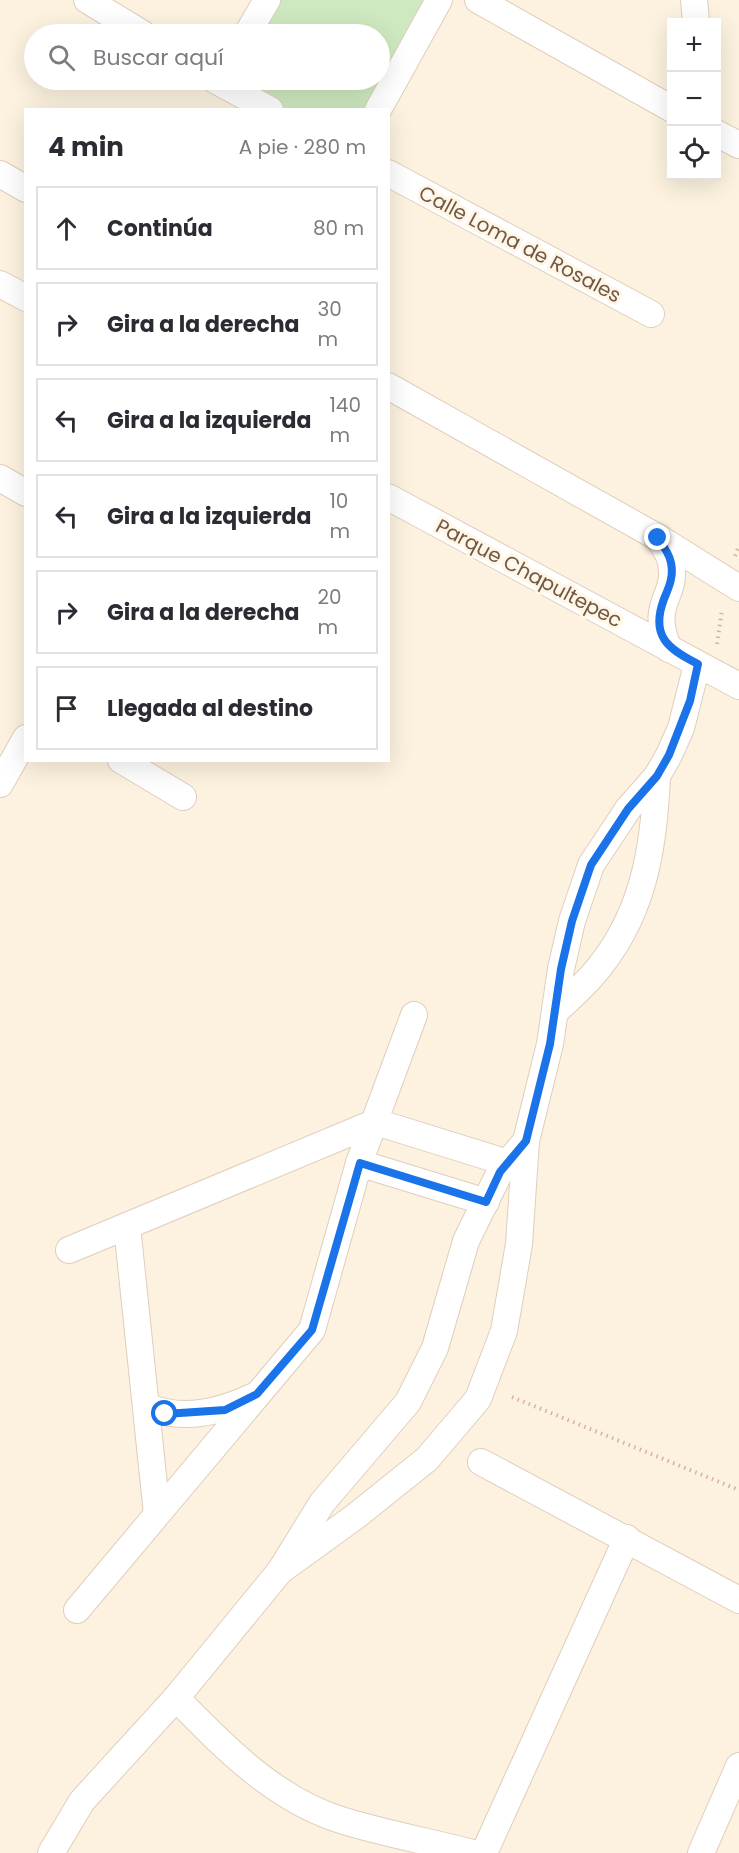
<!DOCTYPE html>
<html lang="es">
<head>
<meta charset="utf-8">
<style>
  :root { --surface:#fff; --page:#f7f7f7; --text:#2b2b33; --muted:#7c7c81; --line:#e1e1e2 }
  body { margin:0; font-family:Poppins,sans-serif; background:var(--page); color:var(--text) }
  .controls { position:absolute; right:18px; top:18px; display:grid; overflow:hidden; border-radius:0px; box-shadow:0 6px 24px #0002 }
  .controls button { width:54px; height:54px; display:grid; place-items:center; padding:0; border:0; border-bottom:2px solid var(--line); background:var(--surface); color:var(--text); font:30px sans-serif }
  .stop { position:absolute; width:18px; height:18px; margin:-14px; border:4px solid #1a73e8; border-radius:50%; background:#fff }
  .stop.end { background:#1a73e8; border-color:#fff; box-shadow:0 2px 6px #0008 }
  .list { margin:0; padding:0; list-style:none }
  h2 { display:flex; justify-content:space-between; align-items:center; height:78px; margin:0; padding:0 24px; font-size:26px }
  h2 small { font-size:20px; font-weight:400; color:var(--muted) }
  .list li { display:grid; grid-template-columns:39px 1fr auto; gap:18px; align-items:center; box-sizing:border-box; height:84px; margin:0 12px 12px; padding:0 12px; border:2px solid var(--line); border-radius:0px }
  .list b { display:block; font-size:22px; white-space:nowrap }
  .list em { font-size:20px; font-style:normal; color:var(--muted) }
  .icon { flex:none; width:33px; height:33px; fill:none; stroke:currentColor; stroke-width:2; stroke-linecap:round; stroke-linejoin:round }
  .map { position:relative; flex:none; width:739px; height:1853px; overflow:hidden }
  .search { position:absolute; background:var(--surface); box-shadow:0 6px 24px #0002; left:24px; top:24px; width:366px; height:66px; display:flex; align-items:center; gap:15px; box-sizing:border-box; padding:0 21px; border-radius:33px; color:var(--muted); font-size:22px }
  .panel { position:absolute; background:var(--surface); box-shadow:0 6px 24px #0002; left:24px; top:108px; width:366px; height:654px; border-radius:0px }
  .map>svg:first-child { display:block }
</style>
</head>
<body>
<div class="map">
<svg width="739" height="1853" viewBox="0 0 739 1853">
  <rect width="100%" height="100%" fill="#fcf2df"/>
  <!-- green -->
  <polygon fill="#cee9bf" points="269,0 435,0 374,109 284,109 231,80 380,80 380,34 249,34"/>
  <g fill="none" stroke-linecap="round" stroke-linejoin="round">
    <defs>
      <g id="minor">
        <polyline points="87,0 143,34"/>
        <polyline points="478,0 672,109"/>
        <polyline points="694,0 696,22"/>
        <polyline points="247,34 267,0"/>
        <polyline points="215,80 270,110"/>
        <polyline points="378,110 439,0"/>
        <polyline points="716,133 739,145"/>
        <polyline points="388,173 651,314"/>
        <polyline points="0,174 26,189"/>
        <polyline points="0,284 26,298"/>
        <polyline points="388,386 659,538 739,588"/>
        <polyline points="0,478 26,493"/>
        <polyline points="388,497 739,686"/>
        <path d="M659 538C663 545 670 555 671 563 678 598 648 602 669 649"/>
        <polyline points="121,760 183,797"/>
        <polyline points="0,784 26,738"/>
        <path d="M555 1012C567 1001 580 989 591 977 643 919 654 850 657 776"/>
        <polyline points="359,1163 486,1202"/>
        <polyline points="127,1226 157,1514"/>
        <polyline points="69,1250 376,1122 508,1163"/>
        <path d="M146 1406C180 1421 218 1413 252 1397"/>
        <polyline points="481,1462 739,1600"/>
        <polyline points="280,1571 356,1516 427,1459 478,1399 504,1331 519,1244 526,1141 550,1044 561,969 572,921 591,865 628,809 657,776 669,755 681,728 697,665"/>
        <polyline points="77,1610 312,1330 359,1163 414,1015"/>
        <path d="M176 1698C224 1747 276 1801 344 1821 387 1834 431 1842 473 1853"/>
        <polyline points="51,1853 82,1801 176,1698 280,1571 322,1503 408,1402 435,1348 466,1241 500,1172 526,1141"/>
        <polyline points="484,1853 627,1538"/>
        <polyline points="701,1853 739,1766"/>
      </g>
    </defs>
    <!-- minor casing -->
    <use href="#minor" stroke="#e0cebc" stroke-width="28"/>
    <!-- path -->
    <g stroke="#d5b49b" stroke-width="4" stroke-dasharray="1.5 4.5" stroke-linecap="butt">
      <polyline points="735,556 739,546"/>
      <polyline points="717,644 722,610"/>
      <polyline points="512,1397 739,1490"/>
    </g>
    <!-- minor -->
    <use href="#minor" stroke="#fff" stroke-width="26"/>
  </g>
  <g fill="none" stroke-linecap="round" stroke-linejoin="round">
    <!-- route -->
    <path stroke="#1a73e8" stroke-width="8" d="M165 1414 225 1410 257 1394 312 1330 360 1163 486 1202 500 1172 526 1141 550 1044 561 969 572 921 591 865 628 809 657 776 669 755 690 701 698 664C668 649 650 636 664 599 669 587 674 576 671 563 670 555 663 545 658 538"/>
  </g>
  <g text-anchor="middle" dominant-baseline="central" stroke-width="6" stroke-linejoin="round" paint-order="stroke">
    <!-- street labels -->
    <g font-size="20" fill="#725847" stroke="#fff6e5">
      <text transform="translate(520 244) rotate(28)">Calle Loma de Rosales</text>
      <text transform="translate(529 573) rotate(28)">Parque Chapultepec</text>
    </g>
  </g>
</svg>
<div class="controls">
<button>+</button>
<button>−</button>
<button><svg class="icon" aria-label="locate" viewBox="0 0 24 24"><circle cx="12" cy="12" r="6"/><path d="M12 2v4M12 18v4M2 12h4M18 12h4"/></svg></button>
</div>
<div class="stop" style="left:165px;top:1414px"></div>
<div class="stop end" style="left:658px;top:538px"></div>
<div class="search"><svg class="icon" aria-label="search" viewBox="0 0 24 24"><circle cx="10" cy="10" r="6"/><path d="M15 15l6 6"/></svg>Buscar aquí</div>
<section class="panel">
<h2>4 min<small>A pie · 280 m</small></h2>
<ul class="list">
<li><svg class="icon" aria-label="ahead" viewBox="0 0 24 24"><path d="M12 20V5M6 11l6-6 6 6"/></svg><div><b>Continúa</b></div><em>80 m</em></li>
<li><svg class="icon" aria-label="right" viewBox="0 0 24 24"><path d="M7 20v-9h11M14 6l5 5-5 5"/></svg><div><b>Gira a la derecha</b></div><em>30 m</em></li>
<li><svg class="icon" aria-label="left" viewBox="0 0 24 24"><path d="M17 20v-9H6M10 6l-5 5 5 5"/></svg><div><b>Gira a la izquierda</b></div><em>140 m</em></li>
<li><svg class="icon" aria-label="left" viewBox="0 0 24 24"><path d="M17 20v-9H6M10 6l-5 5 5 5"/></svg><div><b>Gira a la izquierda</b></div><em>10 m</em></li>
<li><svg class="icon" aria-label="right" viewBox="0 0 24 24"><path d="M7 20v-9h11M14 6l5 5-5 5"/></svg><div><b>Gira a la derecha</b></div><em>20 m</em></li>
<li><svg class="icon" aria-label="arrive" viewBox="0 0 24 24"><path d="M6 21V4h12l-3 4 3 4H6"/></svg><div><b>Llegada al destino</b></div></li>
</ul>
</section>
</div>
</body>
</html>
